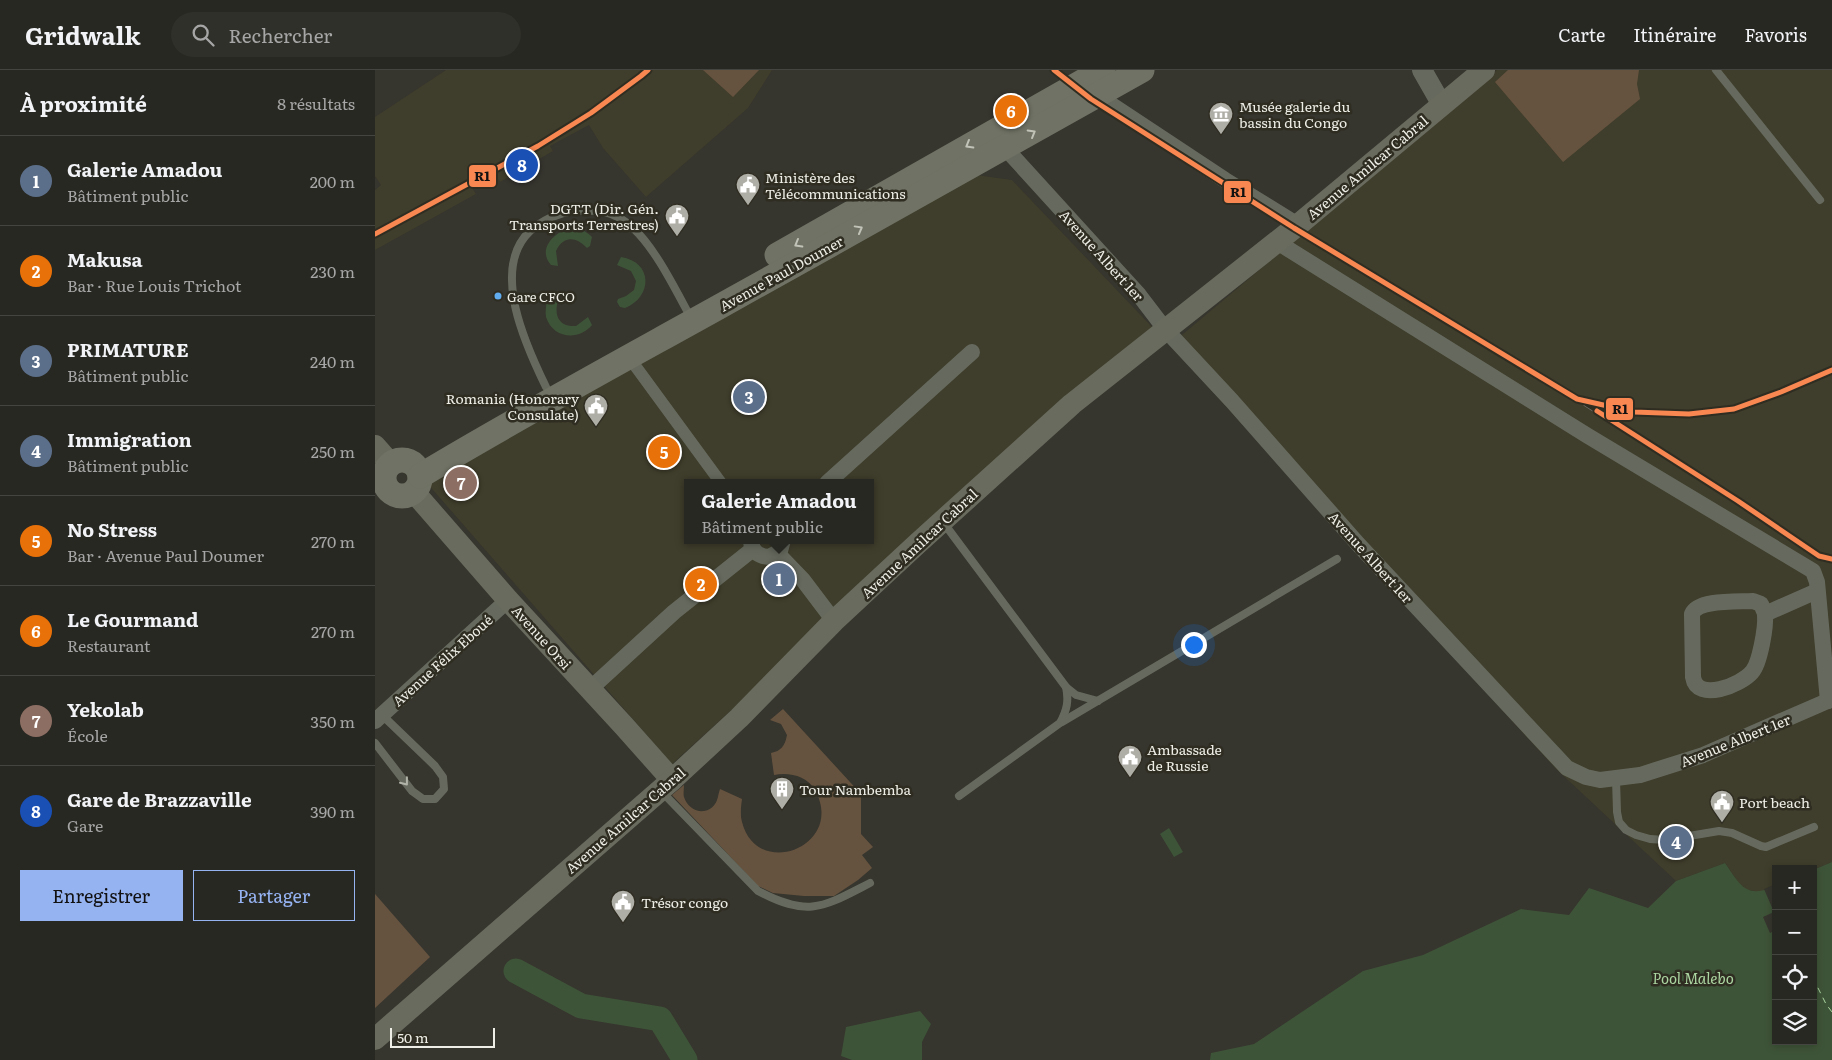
<!DOCTYPE html>
<html lang="fr">
<head>
<meta charset="utf-8">
<style>
  :root { --surface:#282822; --page:#30302a; --text:#f1f3f6; --muted:#a5a6a5; --line:#444440; --accent:#95b2f1 }
  body { margin:0; font-family:Literata,serif; background:var(--page); color:var(--text) }
  .controls { position:absolute; right:15px; bottom:15px; display:grid; overflow:hidden; border-radius:0px; box-shadow:0 2px 8px #0003 }
  .controls button { width:45px; height:45px; display:grid; place-items:center; padding:0; border:0; border-bottom:1px solid var(--line); background:var(--surface); color:var(--text); font:25px sans-serif }
  .scale { position:absolute; left:15px; bottom:12px; width:105px; box-sizing:border-box; padding-left:5px; border:2px solid #eeeee6; border-top:0; font-size:14px; line-height:18px; white-space:nowrap; color:#eeeee6; -webkit-text-stroke:4px #2f2d22; paint-order:stroke }
  .you { position:absolute; left:818px; top:574px; width:18px; height:18px; margin:-12px; border:4px solid #fff; border-radius:50%; background:#1a73e8; box-shadow:0 0 0 8px #1a73e833 }
  .badge { display:grid; place-items:center; width:32px; height:32px; border-radius:50%; background:var(--accent); color:#fff; font-size:16px; font-weight:700 }
  .pin { position:absolute; translate:-50% -50%; border:2px solid #fff; box-shadow:0 1px 5px #0006 }
  .popup { position:absolute; left:309px; top:409px; width:190px; height:65px; box-sizing:border-box; display:grid; place-content:center; border-radius:0px; background:var(--surface); filter:drop-shadow(0 1px 4px #0005); font-size:16px; white-space:nowrap; color:var(--muted) }
  .popup b { font-size:19px; color:var(--text) }
  .popup::after { content:''; position:absolute; left:50%; top:100%; margin-left:-10px; border:10px solid transparent; border-top-color:var(--surface) }
  .list { margin:0; padding:0; list-style:none }
  h2 { display:flex; justify-content:space-between; align-items:center; height:65px; margin:0; padding:0 20px; font-size:21px }
  h2 small { font-size:16px; font-weight:400; color:var(--muted) }
  .list li { display:grid; grid-template-columns:32px 1fr auto; gap:15px; align-items:center; box-sizing:border-box; height:90px; padding:0 20px; border-top:1px solid var(--line) }
  .list b { display:block; font-size:19px; white-space:nowrap }
  .list p { margin:0; font-size:16px; white-space:nowrap; color:var(--muted) }
  .list em { font-size:16px; font-style:normal; color:var(--muted) }
  .actions { display:flex; gap:10px; padding:15px 20px }
  .actions a { flex:1; padding:11px 0; border:1px solid var(--accent); border-radius:0px; text-align:center; font-size:18px; color:var(--accent) }
  .actions .main { background:var(--accent); color:#111 }
  .icon { flex:none; width:28px; height:28px; fill:none; stroke:currentColor; stroke-width:2; stroke-linecap:round; stroke-linejoin:round }
  .map { position:relative; flex:none; width:1457px; height:990px; overflow:hidden }
  header { display:flex; align-items:center; gap:30px; box-sizing:border-box; height:70px; padding:0 25px; background:var(--surface); border-bottom:1px solid var(--line) }
  header strong { font-size:24px }
  nav { display:flex; gap:28px; margin-inline-start:auto; font-size:18px }
  .search { width:350px; height:45px; background:var(--page); display:flex; align-items:center; gap:12px; box-sizing:border-box; padding:0 18px; border-radius:28px; color:var(--muted); font-size:19px }
  main { display:flex }
  aside { flex:1; background:var(--surface) }
  .map>svg:first-child { display:block }
</style>
</head>
<body>
<header>
<strong>Gridwalk</strong>
<div class="search"><svg class="icon" aria-label="search" viewBox="0 0 24 24"><circle cx="10" cy="10" r="6"/><path d="M15 15l6 6"/></svg>Rechercher</div>
<nav><a>Carte</a><a>Itinéraire</a><a>Favoris</a></nav>
</header>
<main>
<aside>
<h2>À proximité<small>8 résultats</small></h2>
<ul class="list">
<li><span class="badge" style="background:#5c6f8a">1</span><div><b>Galerie Amadou</b><p>Bâtiment public</p></div><em>200 m</em></li>
<li><span class="badge" style="background:#e8710a">2</span><div><b>Makusa</b><p>Bar · Rue Louis Trichot</p></div><em>230 m</em></li>
<li><span class="badge" style="background:#5c6f8a">3</span><div><b>PRIMATURE</b><p>Bâtiment public</p></div><em>240 m</em></li>
<li><span class="badge" style="background:#5c6f8a">4</span><div><b>Immigration</b><p>Bâtiment public</p></div><em>250 m</em></li>
<li><span class="badge" style="background:#e8710a">5</span><div><b>No Stress</b><p>Bar · Avenue Paul Doumer</p></div><em>270 m</em></li>
<li><span class="badge" style="background:#e8710a">6</span><div><b>Le Gourmand</b><p>Restaurant</p></div><em>270 m</em></li>
<li><span class="badge" style="background:#8d6e63">7</span><div><b>Yekolab</b><p>École</p></div><em>350 m</em></li>
<li><span class="badge" style="background:#1a4fb4">8</span><div><b>Gare de Brazzaville</b><p>Gare</p></div><em>390 m</em></li>
</ul>
<div class="actions"><a class="main">Enregistrer</a><a>Partager</a></div>
</aside>
<div class="map">
<svg width="1457" height="990" viewBox="0 0 1457 990">
  <rect width="100%" height="100%" fill="#36352e"/>
  <!-- built -->
  <g fill="#3f3d2b" fill-rule="evenodd">
    <polygon points="71,0 397,0 373,38 271,127 228,78 214,55 175,76 178,81 125,112 120,105 97,118 101,124 0,180 0,120 6,115 0,106 0,47"/>
    <polygon points="1122,0 1457,0 1457,792 1438,800 1401,799 1401,816 1387,822 1372,820 1363,812 1350,793 1301,811 1180,698 795,275"/>
    <path d="M601 105 637 110 778 258 297 694 51 412ZM313 413H495V470H313Z"/>
  </g>
  <!-- green -->
  <g fill="#66533f">
    <polygon points="328,0 384,0 358,27"/>
    <polygon points="1133,0 1264,0 1262,14 1265,29 1188,92 1120,12"/>
    <path d="M408 639 486 724V764L498 777 487 785 497 798 483 810 459 826H429L398 823 383 816 297 725 309 715C309 719 308 724 309 727 313 741 331 747 340 734 343 730 343 725 345 719L367 729C366 736 365 745 367 752 382 811 471 776 440 720 432 706 414 702 399 705L396 683C406 681 410 676 412 665L406 654 395 650Z"/>
    <polygon points="0,824 55,887 0,938"/>
  </g>
  <!-- water -->
  <g fill="#3e5438">
    <path d="M194 158C204 158 210 160 217 167L215 176 212 178C201 167 189 165 181 181L183 196 176 195C162 179 179 163 194 158Z"/>
    <path d="M246 187C278 192 278 227 250 238L245 237 242 232 243 229 251 226 259 220 261 211 256 201 242 195Z"/>
    <path d="M181 228 183 230C179 245 183 257 201 256L213 247 217 255C204 271 178 269 171 247 170 242 171 236 172 231Z"/>
    <polygon points="794,758 808,782 799,787 785,764"/>
    <path d="M1457 792V990H835L836 983 879 974 988 901 1048 885 1146 839 1194 845 1214 818 1273 838 1301 811 1350 793C1366 816 1371 829 1401 816V971H1438V800Z"/>
    <polygon points="545,941 556,954 547,972 547,990 477,990 466,986 471,957"/>
  </g>
  <!-- pier -->
  <polygon fill="#36352e" points="1401,814 1401,860 1395,863 1388,847 1399,842 1389,819"/>
  <g fill="none" stroke-linecap="round" stroke-linejoin="round">
    <!-- river -->
    <polyline stroke="#3e5438" stroke-width="25" points="141,901 206,936 285,949 310,990"/>
    <!-- ferry -->
    <polyline stroke="#acd6a1" stroke-width="1" stroke-dasharray="6 5" stroke-linecap="butt" points="1438,908 1451,934 1457,942"/>
    <!-- service -->
    <g stroke="#666a5e" stroke-width="8">
      <polyline points="1341,0 1445,130"/>
      <path d="M171 317C151 276 115 199 155 161 168 150 182 143 199 141 223 139 240 141 258 158 281 179 301 221 316 248"/>
      <path d="M568 452 691 617C694 631 692 640 685 653L584 726"/>
      <polyline points="691,617 701,625 723,631"/>
      <polyline points="687,652 962,489"/>
      <polyline points="0,673 37,721 48,729 60,729 69,719 68,707 60,696 7,645"/>
      <polyline points="1241,709 1242,742 1244,752 1251,760 1261,765 1275,769 1290,770 1344,761 1357,763 1386,776 1391,777 1439,757"/>
      <path d="M286 721 383 821C434 848 448 837 495 813"/>
    </g>
    <!-- pedestrian -->
    <polyline stroke="#666a5e" stroke-width="12" points="253,286 346,413"/>
    <!-- minor -->
    <g stroke="#666a5e" stroke-width="16">
      <polyline points="717,22 850,110 923,155"/>
      <polyline points="623,70 764,225 790,259 857,331 983,474 1192,698 1211,707 1225,710 1265,705 1328,685 1457,629"/>
      <polyline points="902,172 1213,366 1438,501 1442,512 1453,631"/>
      <polyline points="452,413 597,282"/>
      <path d="M376 470C376 481 383 486 394 487L405 481 408 470"/>
      <polyline points="402,483 428,510 459,551"/>
      <path d="M1378 531 1386 534C1387 537 1390 542 1390 545 1391 557 1385 593 1377 602 1366 615 1322 633 1318 607L1317 544C1323 529 1363 532 1378 531Z"/>
      <polyline points="1390,544 1442,521"/>
      <polyline points="215,619 299,542 378,479"/>
      <polyline points="0,651 133,530"/>
    </g>
    <!-- tertiary -->
    <polyline stroke="#666a5e" stroke-width="20" points="1047,0 1067,35"/>
    <!-- secondary -->
    <g stroke="#696b5e" stroke-width="22">
      <polyline points="0,376 15,393"/>
      <polyline points="39,422 133,530 249,656 297,710"/>
      <polyline points="0,969 297,710 364,648 459,551 542,474 697,334 923,155 1109,0"/>
    </g>
    <!-- primary -->
    <g stroke="#6f7264" stroke-width="25">
      <polyline points="402,185 728,0"/>
      <circle cx="27" cy="408" r="18"/>
      <path d="M45 406C143 347 243 293 342 238 484 159 626 79 767 0"/>
    </g>
    <defs>
      <g id="rail">
        <polyline points="679,0 716,29 919,158 1202,329 1259,342 1314,344 1359,339 1406,322 1457,300"/>
        <polyline points="1211,334 1363,431 1444,486 1457,489"/>
      </g>
    </defs>
    <!-- rail casing -->
    <use href="#rail" stroke="#71726a" stroke-width="5.5"/>
    <!-- rail -->
    <use href="#rail" stroke="#2f2d22" stroke-width="4" stroke-dasharray="11" stroke-linecap="butt"/>
    <defs>
      <g id="rail-1">
        <polyline points="679,0 716,29 919,158 1202,329 1259,342 1314,344 1359,339 1406,322 1457,300"/>
        <polyline points="0,164 163,76 216,43 266,6 273,0"/>
        <polyline points="1222,341 1363,431 1444,486 1457,489"/>
      </g>
    </defs>
    <!-- rail-1 casing -->
    <use href="#rail-1" stroke="#2f2d22" stroke-width="9"/>
    <!-- rail-1 -->
    <use href="#rail-1" stroke="#f88751" stroke-width="5"/>
  </g>
  <!-- one-way arrows -->
  <defs><path id="oneway-chevron" d="M-2-3.5L2.5 0L-2 3.5" fill="none" stroke-width="1.6" stroke-linecap="round" stroke-linejoin="round" transform="scale(1.25)"/></defs>
  <g stroke="#c2c3b8">
    <use href="#oneway-chevron" transform="translate(657 63) rotate(-30)"/>
    <use href="#oneway-chevron" transform="translate(594 75) rotate(150)"/>
    <use href="#oneway-chevron" transform="translate(484 159) rotate(-29)"/>
    <use href="#oneway-chevron" transform="translate(423 174) rotate(150)"/>
  </g>
  <use stroke="#b1b3a9" href="#oneway-chevron" transform="translate(30 712) rotate(52)"/>
  <!-- icons -->
  <defs>
    <symbol id="museum-pin" viewBox="-11 -11 22 30"><path d="M0 17L-7.5 6A9.5 9.5 0 1 1 7.5 6Z" fill="#aeada6" stroke="#2f2d22"/><path d="M0-6L6-3V-2H-6V-3ZM-5-1h2V3h-2ZM-1-1h2V3h-2ZM3-1h2V3H3ZM-6 4H6V6H-6Z" fill="#fff"/></symbol>
    <symbol id="civic-pin" viewBox="-11 -11 22 30"><path d="M0 17L-7.5 6A9.5 9.5 0 1 1 7.5 6Z" fill="#aeada6" stroke="#2f2d22"/><path d="M-.6-6.5H3V-4.5H.6V-3L4-1V1h2V6H-6V1h2V-1L-.6-3ZM-1.2 2.5V6h2.4V2.5Z" fill="#fff"/></symbol>
    <symbol id="building-pin" viewBox="-11 -11 22 30"><path d="M0 17L-7.5 6A9.5 9.5 0 1 1 7.5 6Z" fill="#aeada6" stroke="#2f2d22"/><path d="M-4-6H4V6H1V3H-1V6H-4ZM-2.5-4.3h1.7v1.8h-1.7ZM.8-4.3h1.7v1.8H.8ZM-2.5-1h1.7V.8h-1.7ZM.8-1h1.7V.8H.8Z" fill="#fff"/></symbol>
  </defs>
  <g fill-rule="evenodd">
    <use href="#museum-pin" x="832" y="30" width="28" height="38"/>
    <use href="#civic-pin" x="359" y="101" width="28" height="38"/>
    <use href="#civic-pin" x="288" y="132" width="28" height="38"/>
    <use href="#civic-pin" x="207" y="322" width="28" height="38"/>
    <use href="#civic-pin" x="741" y="673" width="28" height="38"/>
    <use href="#building-pin" x="393" y="705" width="28" height="38"/>
    <use href="#civic-pin" x="1333" y="718" width="28" height="38"/>
    <use href="#civic-pin" x="234" y="818" width="28" height="38"/>
  </g>
  <!-- markers -->
  <circle fill="#60acee" stroke="#2f2d22" stroke-width="2" cx="123" cy="226" r="4.5"/>
  <g text-anchor="middle" dominant-baseline="central" stroke-width="5" stroke-linejoin="round" paint-order="stroke">
    <!-- bus labels -->
    <g font-size="13" fill="#eeeee6" stroke="#2f2d22" text-anchor="start">
      <text x="132" y="226">Gare CFCO</text>
    </g>
    <!-- poi labels -->
    <g font-size="14" fill="#eeeee6" stroke="#2f2d22" text-anchor="start">
      <text x="864" y="36">Musée galerie du<tspan x="864" dy="16">bassin du Congo</tspan></text>
      <text x="390" y="107">Ministère des<tspan x="390" dy="16">Télécommunications</tspan></text>
      <text x="284" y="138" text-anchor="end">DGTT (Dir. Gén.<tspan x="284" dy="16">Transports Terrestres)</tspan></text>
      <text x="204" y="328" text-anchor="end">Romania (Honorary<tspan x="204" dy="16">Consulate)</tspan></text>
      <text x="772" y="679">Ambassade<tspan x="772" dy="16">de Russie</tspan></text>
      <text x="424" y="719">Tour Nambemba</text>
      <text x="1364" y="732">Port beach</text>
      <text x="266" y="832">Trésor congo</text>
    </g>
    <!-- street labels -->
    <g font-size="14" fill="#eeeee6" stroke="#2f2d22">
      <text transform="translate(992 97) rotate(-40)">Avenue Amilcar Cabral</text>
      <text transform="translate(727 185) rotate(48)">Avenue Albert 1er</text>
      <text transform="translate(406 203) rotate(-29)">Avenue Paul Doumer</text>
      <text transform="translate(544 473) rotate(-43)">Avenue Amilcar Cabral</text>
      <text transform="translate(996 487) rotate(48)">Avenue Albert 1er</text>
      <text transform="translate(167 567) rotate(48)">Avenue Orsi</text>
      <text transform="translate(67 590) rotate(-42)">Avenue Félix Eboué</text>
      <text transform="translate(1360 670) rotate(-22)">Avenue Albert 1er</text>
      <text transform="translate(250 750) rotate(-41)">Avenue Amilcar Cabral</text>
    </g>
    <!-- water labels -->
    <g font-size="15" font-style="italic" fill="#acd6a1" stroke="#2f2d22">
      <text x="1318" y="907">Pool Malebo</text>
    </g>
  </g>
  <g stroke="#2f2d22" stroke-width="2">
    <rect x="93" y="94" width="29" height="24" rx="5" fill="#f88751"/>
    <rect x="848" y="110" width="29" height="24" rx="5" fill="#f88751"/>
    <rect x="1230" y="327" width="29" height="24" rx="5" fill="#f88751"/>
  </g>
  <g font-size="14" text-anchor="middle" font-weight="bold" fill="#111">
    <text x="107" y="111">R1</text>
    <text x="863" y="127">R1</text>
    <text x="1245" y="344">R1</text>
  </g>
</svg>
<div class="controls">
<button>+</button>
<button>−</button>
<button><svg class="icon" aria-label="locate" viewBox="0 0 24 24"><circle cx="12" cy="12" r="6"/><path d="M12 2v4M12 18v4M2 12h4M18 12h4"/></svg></button>
<button><svg class="icon" aria-label="layers" viewBox="0 0 24 24"><path d="M12 4l9 5-9 5-9-5zM3 14l9 5 9-5"/></svg></button>
</div>
<div class="scale">50 m</div>
<div class="you"></div>
<div class="pin badge" style="left:404px;top:509px;background:#5c6f8a">1</div>
<div class="popup"><b>Galerie Amadou</b>Bâtiment public</div>
<div class="pin badge" style="left:326px;top:514px;background:#e8710a">2</div>
<div class="pin badge" style="left:374px;top:327px;background:#5c6f8a">3</div>
<div class="pin badge" style="left:1301px;top:772px;background:#5c6f8a">4</div>
<div class="pin badge" style="left:289px;top:382px;background:#e8710a">5</div>
<div class="pin badge" style="left:636px;top:41px;background:#e8710a">6</div>
<div class="pin badge" style="left:86px;top:413px;background:#8d6e63">7</div>
<div class="pin badge" style="left:147px;top:95px;background:#1a4fb4">8</div>
</div>
</main>
</body>
</html>
